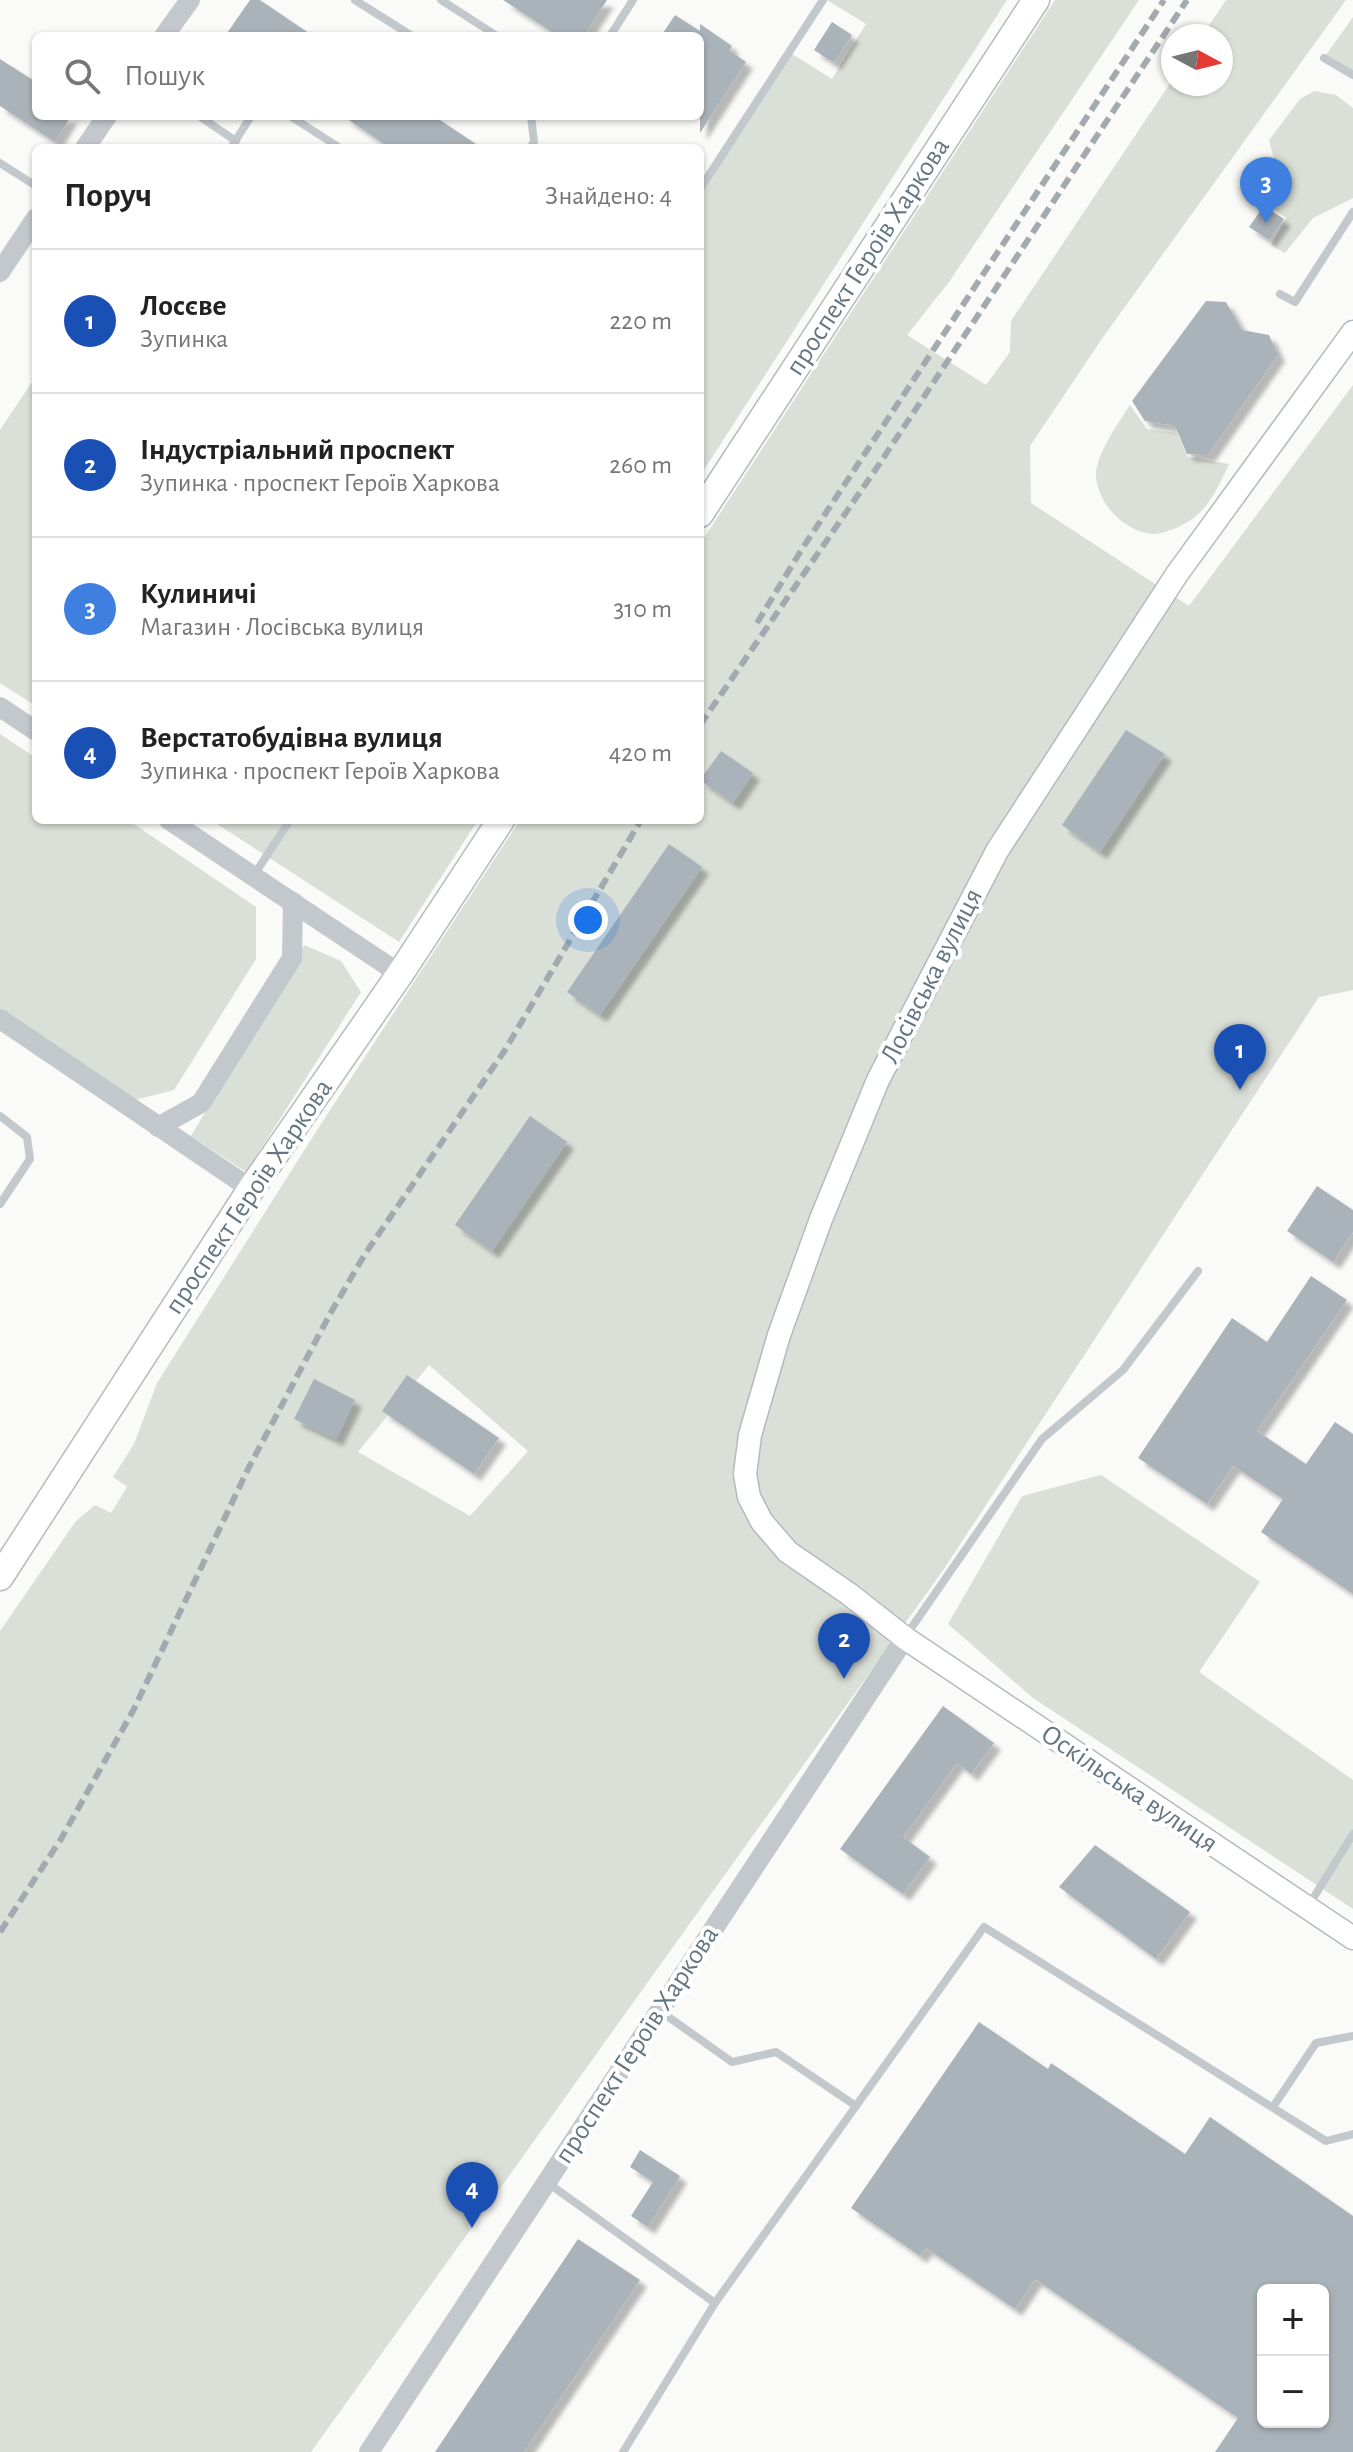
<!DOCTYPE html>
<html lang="uk">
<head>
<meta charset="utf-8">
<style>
  :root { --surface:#fff; --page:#f6f6f6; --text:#222; --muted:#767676; --line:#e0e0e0; --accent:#e4572e }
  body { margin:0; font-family:"Alegreya Sans",sans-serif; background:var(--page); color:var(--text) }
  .controls { position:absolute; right:24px; bottom:24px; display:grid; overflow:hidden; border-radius:12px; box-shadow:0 2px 6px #0004 }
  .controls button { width:72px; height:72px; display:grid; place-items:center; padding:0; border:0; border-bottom:2px solid var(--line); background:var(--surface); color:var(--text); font:40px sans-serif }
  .compass { position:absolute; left:1161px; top:24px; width:72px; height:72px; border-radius:50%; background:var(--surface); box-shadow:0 2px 6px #0004; rotate:97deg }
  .you { position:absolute; left:588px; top:920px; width:28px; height:28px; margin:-20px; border:6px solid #fff; border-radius:50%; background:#1a73e8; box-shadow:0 0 0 12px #1a73e833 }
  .badge { display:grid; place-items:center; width:52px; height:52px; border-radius:50%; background:var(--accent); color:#fff; font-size:26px; font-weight:700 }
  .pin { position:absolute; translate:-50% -66px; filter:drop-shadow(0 2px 4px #0008) }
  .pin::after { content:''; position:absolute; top:42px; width:28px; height:24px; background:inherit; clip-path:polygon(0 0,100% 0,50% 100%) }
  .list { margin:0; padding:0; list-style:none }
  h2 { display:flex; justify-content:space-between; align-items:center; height:104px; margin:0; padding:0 32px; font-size:34px }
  h2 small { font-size:26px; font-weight:400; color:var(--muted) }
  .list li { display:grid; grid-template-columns:52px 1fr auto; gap:24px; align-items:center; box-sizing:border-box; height:144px; padding:0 32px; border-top:2px solid var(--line) }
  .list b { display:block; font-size:30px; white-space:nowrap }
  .list p { margin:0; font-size:26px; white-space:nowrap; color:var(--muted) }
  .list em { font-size:26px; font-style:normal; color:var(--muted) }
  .icon { flex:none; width:44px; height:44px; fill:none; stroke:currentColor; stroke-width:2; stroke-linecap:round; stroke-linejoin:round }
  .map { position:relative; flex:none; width:1353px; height:2452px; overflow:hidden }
  .search { position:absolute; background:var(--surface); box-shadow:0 2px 6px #0004; left:32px; top:32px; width:672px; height:88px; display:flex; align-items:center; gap:20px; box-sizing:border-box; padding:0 28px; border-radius:12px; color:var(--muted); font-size:30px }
  .panel { position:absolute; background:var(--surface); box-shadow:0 2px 6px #0004; left:32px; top:144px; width:672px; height:680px; border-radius:12px }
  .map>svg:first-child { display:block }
</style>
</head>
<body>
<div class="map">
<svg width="1353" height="2452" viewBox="0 0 1353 2452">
  <defs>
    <filter id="shadow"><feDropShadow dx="7" dy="7" stdDeviation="2" flood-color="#0004"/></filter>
  </defs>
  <rect width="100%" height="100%" fill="#fafaf8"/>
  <!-- green -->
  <g fill="#dadfd7" fill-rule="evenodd">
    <polygon points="827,0 1007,0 700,476 700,189 789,52 832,79 866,24"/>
    <path d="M1055 0H1139L949 282 907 335 986 385 1010 352 1011 321 1173 79V84H1221V36H1202L1226 0H1346L1101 340 1030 446 1031 503 1189 606 1353 385V990L1319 997 944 1569 311 2452H0V1631L76 1521 95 1505 111 1513 127 1487 113 1477 134 1444 157 1383 319 1127 520 820H700V544ZM429 1365 528 1451 470 1516 358 1452Z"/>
    <polygon points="1353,17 1353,75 1324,58"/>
    <polygon points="1314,91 1336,95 1353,108 1353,198 1313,218 1285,253 1271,245 1286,218 1258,198 1276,167 1269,140 1300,99"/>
    <polygon points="36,376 36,387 33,392 36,394 36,706 0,683 0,430"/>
    <path d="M1130 405 1147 429 1177 433 1188 457 1229 464C1220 483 1213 501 1196 516 1187 524 1164 535 1152 534 1124 531 1098 504 1096 476 1095 456 1119 422 1130 405Z"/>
    <polygon points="0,734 36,758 36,820 128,820 256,907 256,959 174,1090 123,1103 0,1022"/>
    <polygon points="211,820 478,820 399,942"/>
    <polygon points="304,945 341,961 361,992 246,1172 191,1136"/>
    <polygon points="1101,1475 1260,1582 1199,1672 1353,1780 1353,1909 1033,1698 948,1624 1022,1496"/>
  </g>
  <!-- building -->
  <g fill="#aab3b9" fill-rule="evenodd" filter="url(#shadow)">
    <polygon points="250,0 260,0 313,36 225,36"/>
    <polygon points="503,0 607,0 584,36 558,36"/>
    <polygon points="675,15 700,31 700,24 732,46 729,50 746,62 700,133 700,36 661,36"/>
    <polygon points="832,22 852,35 834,63 814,50"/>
    <polygon points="0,59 36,82 36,116 71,116 55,142 0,106"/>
    <polygon points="343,116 434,116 482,148 390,148"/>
    <polygon points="1264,206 1284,219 1269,240 1249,227"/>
    <polygon points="1206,301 1226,302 1242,330 1269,335 1278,355 1208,455 1187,454 1175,426 1145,421 1132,401"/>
    <polygon points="1126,730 1165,754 1100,852 1062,825"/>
    <polygon points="721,751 753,773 733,803 700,780"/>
    <polygon points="669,844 702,867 600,1015 567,992"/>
    <polygon points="530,1116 567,1142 492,1251 455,1225"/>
    <polygon points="1317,1186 1353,1210 1353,1232 1333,1262 1287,1231"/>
    <polygon points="1311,1276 1347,1300 1257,1431 1306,1464 1335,1422 1353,1434 1353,1594 1261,1532 1283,1499 1233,1466 1207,1504 1138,1458 1232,1318 1267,1342"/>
    <polygon points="407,1375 499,1438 474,1474 382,1411"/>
    <polygon points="314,1379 355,1400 336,1439 294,1419"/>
    <polygon points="943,1706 994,1743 971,1774 957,1763 903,1837 930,1857 903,1894 840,1849"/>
    <polygon points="1095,1845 1190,1912 1156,1959 1059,1887"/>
    <path d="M979 2022 1048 2069 1051 2063 1185 2154 1210 2117 1353 2216V2452H1215L1238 2418 1035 2279 1015 2309 926 2248 920 2256 851 2208ZM1263 2290H1323V2422H1263Z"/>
    <polygon points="640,2150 680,2176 648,2227 631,2216 653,2182 630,2167"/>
    <polygon points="578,2239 640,2280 524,2452 435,2452"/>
  </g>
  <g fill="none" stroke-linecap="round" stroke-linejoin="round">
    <defs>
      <polyline id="secondary" points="1353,332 1177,574 997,851 878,1080 821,1219 779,1335 750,1435 745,1474 749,1497 762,1522 788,1552 849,1594 905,1638 1353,1938"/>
      <g id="primary">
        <polyline points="700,514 1036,0"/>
        <polyline points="0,1577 251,1189 400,974 501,820"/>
      </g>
    </defs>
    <!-- secondary casing -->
    <use href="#secondary" stroke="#b3babf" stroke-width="25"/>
    <!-- primary casing -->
    <use href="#primary" stroke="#b5babe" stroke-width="29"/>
    <!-- service -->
    <g stroke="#c3c8cc" stroke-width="8">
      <polyline points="355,0 412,36"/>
      <polyline points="441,0 497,36"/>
      <polyline points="610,36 633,0"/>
      <polyline points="1324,58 1353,75"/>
      <polyline points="199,116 236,141"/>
      <polyline points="290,116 340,148"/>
      <polyline points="231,148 251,116"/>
      <polyline points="530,148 534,142 531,116"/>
      <polyline points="0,163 36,186"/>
      <polyline points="700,189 823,0"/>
      <polyline points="1280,294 1295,302 1353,212"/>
      <polyline points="254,875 290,820"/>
      <polyline points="0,1116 27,1137 30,1159 0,1204"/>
      <polyline points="905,1637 1042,1439 1123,1370 1198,1271"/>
      <polyline points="1309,1905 1353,1834"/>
      <polyline points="660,2011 732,2062 776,2052 856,2106"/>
      <polyline points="1273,2107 1316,2043 1353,2036"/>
      <polyline points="548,2183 715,2303 623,2452"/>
      <polyline points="715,2303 984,1927 1326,2141 1353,2134"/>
    </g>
    <!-- tertiary -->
    <g stroke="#c3c8cc" stroke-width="20">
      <polyline points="164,36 190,0"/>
      <polyline points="85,148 107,116"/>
      <polyline points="0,272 36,218"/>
      <polyline points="0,707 36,731"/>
      <polyline points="169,820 400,974"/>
      <polyline points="0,1019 251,1189"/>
      <polyline points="158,1127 201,1103 292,958 293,902"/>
      <polyline points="369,2452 905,1638"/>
    </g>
    <!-- secondary -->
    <use href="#secondary" stroke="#fff" stroke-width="22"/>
    <!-- primary -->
    <use href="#primary" stroke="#fff" stroke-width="26"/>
    <!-- rail -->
    <g stroke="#a2aab0" stroke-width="6" stroke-dasharray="12 6" stroke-linecap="butt">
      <polyline points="757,623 802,549 1164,0"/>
      <polyline points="700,725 880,463 1187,0"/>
      <polyline points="0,1932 61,1839 134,1709 247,1471 330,1314 365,1254 505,1050 641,820"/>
    </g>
  </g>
  <g text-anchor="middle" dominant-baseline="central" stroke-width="8" stroke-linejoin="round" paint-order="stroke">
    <!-- street labels -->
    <g font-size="28" fill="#657683" stroke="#fff">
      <text transform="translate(868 257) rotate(-57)">проспект Героїв Харкова</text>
      <text transform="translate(932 976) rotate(-63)">Лосівська вулиця</text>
      <text transform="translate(249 1197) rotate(-56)">проспект Героїв Харкова</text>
      <text transform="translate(1129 1789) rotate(34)">Оскільська вулиця</text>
      <text transform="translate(637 2045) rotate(-57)">проспект Героїв Харкова</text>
    </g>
  </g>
</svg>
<div class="controls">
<button>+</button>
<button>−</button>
</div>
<svg class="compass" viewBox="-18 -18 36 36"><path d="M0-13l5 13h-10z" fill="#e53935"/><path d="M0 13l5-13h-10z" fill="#767676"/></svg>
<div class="you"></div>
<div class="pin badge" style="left:1240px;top:1090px;background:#1a4fb4">1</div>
<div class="pin badge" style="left:844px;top:1679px;background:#1a4fb4">2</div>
<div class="pin badge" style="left:1266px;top:223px;background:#3f7fe0">3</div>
<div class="pin badge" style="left:472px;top:2228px;background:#1a4fb4">4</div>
<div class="search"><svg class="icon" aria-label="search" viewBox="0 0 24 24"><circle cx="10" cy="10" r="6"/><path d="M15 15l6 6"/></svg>Пошук</div>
<section class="panel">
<h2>Поруч<small>Знайдено: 4</small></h2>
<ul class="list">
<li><span class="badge" style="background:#1a4fb4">1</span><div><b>Лосєве</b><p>Зупинка</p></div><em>220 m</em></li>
<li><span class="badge" style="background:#1a4fb4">2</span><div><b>Індустріальний проспект</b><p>Зупинка · проспект Героїв Харкова</p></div><em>260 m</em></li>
<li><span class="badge" style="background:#3f7fe0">3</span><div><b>Кулиничі</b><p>Магазин · Лосівська вулиця</p></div><em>310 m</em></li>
<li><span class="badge" style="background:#1a4fb4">4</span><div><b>Верстатобудівна вулиця</b><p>Зупинка · проспект Героїв Харкова</p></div><em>420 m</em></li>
</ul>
</section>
</div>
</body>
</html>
